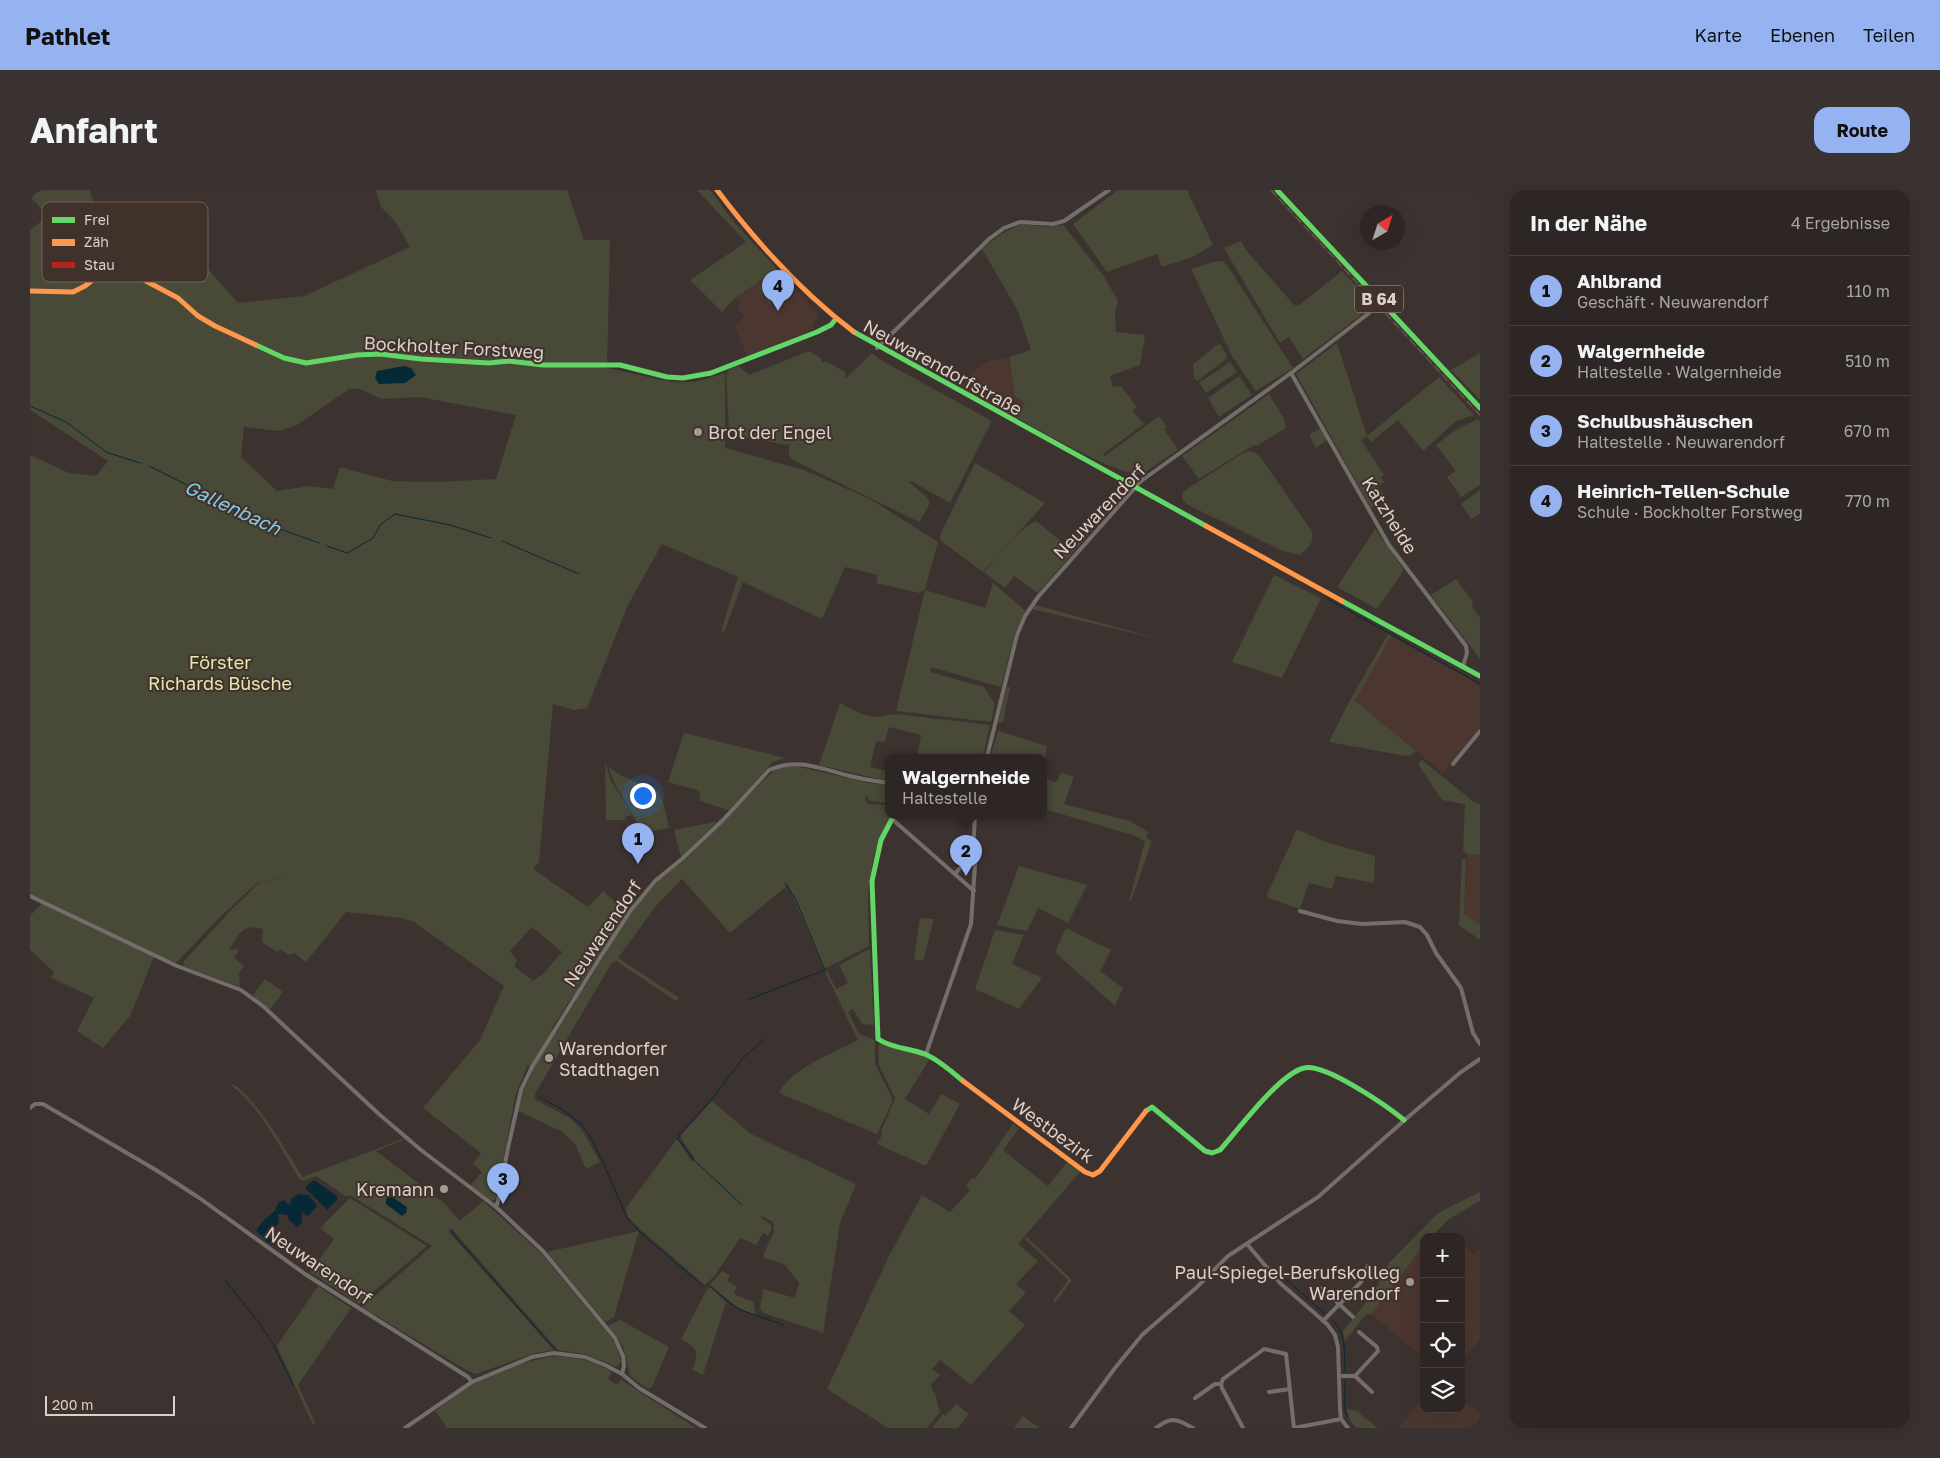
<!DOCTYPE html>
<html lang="de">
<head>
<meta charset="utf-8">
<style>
  :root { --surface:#2d2624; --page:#393231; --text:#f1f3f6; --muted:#a7a5a6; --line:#484341; --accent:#95b2f1 }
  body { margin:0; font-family:"Golos Text",sans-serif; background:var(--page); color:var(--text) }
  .controls { position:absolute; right:15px; bottom:15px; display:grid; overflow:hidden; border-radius:10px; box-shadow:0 5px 20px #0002 }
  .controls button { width:45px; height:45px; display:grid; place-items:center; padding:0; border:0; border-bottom:1px solid var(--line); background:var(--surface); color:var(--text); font:25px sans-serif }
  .compass { position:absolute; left:1330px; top:15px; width:45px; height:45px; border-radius:50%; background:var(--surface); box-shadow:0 5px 20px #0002; rotate:39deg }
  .scale { position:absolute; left:15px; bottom:12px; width:130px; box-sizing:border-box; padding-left:5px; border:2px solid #dad0cc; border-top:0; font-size:14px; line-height:18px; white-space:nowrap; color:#dad0cc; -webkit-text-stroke:4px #41312b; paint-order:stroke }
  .you { position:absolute; left:612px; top:605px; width:18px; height:18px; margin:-12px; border:4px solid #fff; border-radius:50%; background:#1a73e8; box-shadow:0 0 0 8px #1a73e833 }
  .badge { display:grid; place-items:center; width:32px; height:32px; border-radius:50%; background:var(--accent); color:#111; font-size:16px; font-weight:700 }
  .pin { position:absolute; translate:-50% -41px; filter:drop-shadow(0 1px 2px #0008) }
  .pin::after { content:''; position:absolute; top:26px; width:18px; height:15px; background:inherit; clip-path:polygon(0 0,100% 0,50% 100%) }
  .popup { position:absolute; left:855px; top:564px; width:162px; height:65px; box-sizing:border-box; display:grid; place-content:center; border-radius:10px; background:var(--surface); filter:drop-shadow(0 1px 4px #0005); font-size:16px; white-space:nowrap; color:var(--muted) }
  .popup b { font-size:19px; color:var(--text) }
  .popup::after { content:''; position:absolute; left:50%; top:100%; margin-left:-10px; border:10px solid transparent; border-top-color:var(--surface) }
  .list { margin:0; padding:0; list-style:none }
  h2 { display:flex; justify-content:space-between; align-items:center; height:65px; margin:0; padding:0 20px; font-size:21px }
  h2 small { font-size:16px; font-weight:400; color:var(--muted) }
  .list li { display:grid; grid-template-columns:32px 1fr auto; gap:15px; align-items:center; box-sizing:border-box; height:70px; padding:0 20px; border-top:1px solid var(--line) }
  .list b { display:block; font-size:19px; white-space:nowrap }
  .list p { margin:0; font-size:16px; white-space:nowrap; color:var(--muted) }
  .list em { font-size:16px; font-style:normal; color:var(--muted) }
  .icon { flex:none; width:28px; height:28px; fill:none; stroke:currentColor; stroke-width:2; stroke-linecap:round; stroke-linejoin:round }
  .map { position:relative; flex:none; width:1450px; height:1238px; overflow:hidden; border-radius:15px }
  header { display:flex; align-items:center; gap:30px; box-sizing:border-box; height:70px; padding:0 25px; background:var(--accent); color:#111 }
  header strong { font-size:24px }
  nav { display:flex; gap:28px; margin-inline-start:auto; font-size:18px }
  .intro { display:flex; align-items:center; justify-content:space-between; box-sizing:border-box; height:120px; padding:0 30px }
  h1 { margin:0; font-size:35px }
  .button { padding:12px 22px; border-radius:15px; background:var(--accent); color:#111; font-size:18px; font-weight:700 }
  main { display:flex; gap:30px; padding:0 30px }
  aside { flex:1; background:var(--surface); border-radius:15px; box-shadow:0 5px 20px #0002 }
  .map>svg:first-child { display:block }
</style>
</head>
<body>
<header>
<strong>Pathlet</strong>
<nav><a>Karte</a><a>Ebenen</a><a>Teilen</a></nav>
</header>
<div class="intro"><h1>Anfahrt</h1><a class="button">Route</a></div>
<main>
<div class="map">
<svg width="1450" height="1238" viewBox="0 0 1450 1238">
  <rect width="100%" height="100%" fill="#3c3330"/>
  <!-- built -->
  <g fill="#4c3730">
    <polygon points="1238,0 1242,0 1450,224 1450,228"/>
    <polygon points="747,79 790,126 782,135 784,139 717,166 705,136 715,126 707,117 710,114 705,108"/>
    <polygon points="979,167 985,206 995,213 986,229 929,198 948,177 960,171"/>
    <polygon points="1361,446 1450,495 1450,537 1413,583 1325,511"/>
    <polygon points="1437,664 1450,665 1450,735 1434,724"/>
    <polygon points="1432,1055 1445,1065 1450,1059 1450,1149 1431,1172"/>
    <polygon points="1391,1057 1394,1059 1394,1168 1341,1124"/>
    <polygon points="1394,1205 1394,1219 1431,1219 1431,1210 1450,1223 1450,1238 1369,1238"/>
  </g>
  <!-- green -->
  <g fill="#494937" fill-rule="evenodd">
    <path d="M0 0H59L81 50H146L163 62 208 113 274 106 380 57 365 31 351 17 346 0H537L554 50H580L577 178 641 192H666L695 183V258L774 280 840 309 908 352 895 399 889 403 846 393 848 385 815 377 792 429 713 392 694 442 691 441 708 387 632 354 598 415 557 518 544 520 523 514 509 672 503 679 558 717 573 701 597 722 547 799H554C582 752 609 699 656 669L745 579 761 575 839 593 858 595V613L839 611 837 605 835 609 838 614 858 615V625H861L844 665 838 701 839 756 794 779 758 695 700 743 652 689 625 717 588 768 648 807V809L646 811 586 771 581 774 506 902 504 909 540 928 552 940 570 972 556 979 545 954 533 942 488 921 493 902 502 883 498 874 485 907 466 1009 462 1011 440 996 452 982 443 974 451 963 393 918 450 850 474 796 384 732 372 728 316 722 276 772 264 763 259 765 250 759 247 762 232 752 233 739C211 734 211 743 199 760L210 759 204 768 214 776 209 784 210 797 153 776 154 771 201 720 230 692 260 687 228 692 190 727 146 773 125 764 100 826 73 858 47 841 64 808 21 788 24 782 0 760V726L11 714 0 703V265L39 283 66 286 78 271 0 220V40L17 27 5 11 0 10ZM319 199H330L352 209 390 207 486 225 466 289 408 292 362 291 310 277 303 299 279 296 247 301 211 267 214 237 249 241 267 235ZM502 737 532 762 514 783 503 791 484 776 487 771 480 761ZM542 807 546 811 527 842H522L521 840Z"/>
    <polygon points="667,0 680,0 703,31 747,79 705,108 692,122 660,90 716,52"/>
    <polygon points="1088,0 1157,0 1183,55 1162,67 1132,77 1127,64 1077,82 1043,34"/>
    <path d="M991 34 1017 37 1033 35 1073 85 1088 111 1085 123 1086 142 1115 145 1110 175 1080 186 1083 197 1091 196 1107 217 1102 220 1114 234 1073 264 1075 266 1129 226 1137 237 1134 239 1148 260 1112 284C1087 286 1012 241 987 228L995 213 985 206 979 167 1001 160 988 121 952 59 971 44Z"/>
    <polygon points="1211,51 1216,60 1264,115 1268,116 1312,81 1340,111 1331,125 1273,169 1259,147 1250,153 1194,58"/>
    <polygon points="1187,71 1192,71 1197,75 1263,178 1226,201 1202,166 1161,79"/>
    <polygon points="737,91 748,108 739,114 728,97"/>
    <polygon points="1307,153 1337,246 1409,187 1444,225 1426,231 1393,261 1368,230 1341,252 1337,246 1331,250 1354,285 1351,288 1354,292 1348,296 1356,308 1341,318 1266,184"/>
    <polygon points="1190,154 1197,166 1195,170 1167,191 1164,188 1163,174 1187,155"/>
    <polygon points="779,161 791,168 792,173 796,171 815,182 815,189 842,163 849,169 962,231 920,313 881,291 880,293 899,309 899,315 889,332 761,269 759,265 759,254 755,255 708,245 699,238 696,185 699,179 708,176 719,185"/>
    <polygon points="1450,163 1450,210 1421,180"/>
    <polygon points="1200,172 1207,182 1176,203 1169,193"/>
    <polygon points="1209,186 1222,205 1189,227 1178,208"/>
    <polygon points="1239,204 1254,229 1256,238 1226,256 1224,255 1169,289 1152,266"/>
    <polygon points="1448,229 1450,231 1450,295 1431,307 1417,287 1426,281 1406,255 1425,240"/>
    <polygon points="1291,238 1297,250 1286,258 1279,245"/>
    <path d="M1220 261 1229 265 1281 340C1286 351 1278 359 1269 365L1253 361 1158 315 1153 311 1152 303 1157 299 1213 263Z"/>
    <polygon points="945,273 1015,313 953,382 911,351 910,345"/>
    <polygon points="1450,300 1450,324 1441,329 1431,314"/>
    <path d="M1081 315 1073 328 1008 403 984 386 975 398 954 382C965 370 992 335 1006 331L1042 360Z"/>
    <polygon points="1345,339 1374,380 1347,419 1307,397"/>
    <polygon points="1244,385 1291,408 1252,488 1202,472"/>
    <polygon points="1426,389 1443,412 1442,417 1450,428 1450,469 1401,405"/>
    <polygon points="963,393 995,420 985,443 971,497 901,477 900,482 954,497 965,514 961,532 866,521 895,400 955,418"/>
    <polygon points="1006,415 1132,450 1002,419"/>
    <polygon points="1358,444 1361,446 1325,511 1386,561 1381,565 1376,566 1299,552 1319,512"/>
    <polygon points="977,497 980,497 973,532 968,533"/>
    <polygon points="810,513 831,524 845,527 866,524 960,535 953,567 887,567 891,545 859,537 855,552 846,551 840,577 858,581 858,591 789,575"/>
    <polygon points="968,541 1017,556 1014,578 1014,567 960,567"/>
    <polygon points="654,543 755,568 743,572 699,620 670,611 670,602 667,600 638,592"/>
    <polygon points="1392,570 1444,612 1450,614 1450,665 1437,664 1433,660 1435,614 1412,610 1388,574"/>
    <polygon points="575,572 581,591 602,625 595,627 595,630 576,630"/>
    <polygon points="578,577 592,586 628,601 634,615 639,638 613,643 585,594"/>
    <polygon points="1032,582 1044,587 1034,614 1100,631 1118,642 1116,648 1122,651 1101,711 1099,711 1115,651 1103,645 1014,619 1014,588 1026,592"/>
    <polygon points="685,632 686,633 651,667 644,640"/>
    <polygon points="1267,639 1293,651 1345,666 1344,693 1306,686 1302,699 1279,693 1270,719 1236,707"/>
    <polygon points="1432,669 1436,669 1434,724 1450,735 1450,750 1429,735"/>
    <polygon points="989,676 1057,695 1038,733 1008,718 997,741 967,735"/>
    <polygon points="890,728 904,729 893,771 884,769"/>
    <polygon points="1036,738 1081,760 1070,781 1093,798 1085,816 1025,762"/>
    <polygon points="965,740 994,745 982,774 1012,788 989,819 945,799"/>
    <path d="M839 759 840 760 844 835 832 834 823 819 818 822 829 844 845 850V874L862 908V912L847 944 749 903C763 877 803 864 828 850L795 782 797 781 806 799 818 793 809 775Z"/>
    <polygon points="235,789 253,802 239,821 223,805"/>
    <polygon points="850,853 897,866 899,870 875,909 899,924 911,904 930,914 896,976 847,954 852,945 851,942 865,908 849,875 848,857"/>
    <path d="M203 894C231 913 254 959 273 987L375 948 376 949 346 961 413 1012 430 1031 453 1011 511 1063 582 1148 587 1157 591 1172 587 1177 555 1164 528 1160 422 1039 419 1042 524 1160 506 1163 446 1184 438 1181 332 1117 402 1056 320 1005 317 1007 286 986 273 991 270 990C252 961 229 915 202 896Z"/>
    <polygon points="682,911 721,944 826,994 810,1033 793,1144 788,1141 733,1123 730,1118 733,1099 765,1108 769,1093 754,1074 734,1068 733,1066 744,1041 743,1032 732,1026 731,1028 740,1034 742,1038 738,1046 733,1043 726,1055 710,1048 685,1085 675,1095 611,1040 598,1027 596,1018 647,949 662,972 665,969 652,950 651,945"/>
    <polygon points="983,934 989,938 973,960 1018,996 1037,972 1050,982 988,1054 1008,1071 986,1094 996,1103 979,1121 995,1135 941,1195 910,1170 902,1179 910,1185 900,1196 903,1199 902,1201 905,1203 910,1222 897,1238 858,1238 797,1199 860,1064 892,1005 920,1022 940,1000 936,996 942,988 945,989"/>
    <polygon points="1450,1002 1450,1011 1419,1029 1401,1047 1394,1047 1394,1055 1341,1124 1336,1124 1315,1151 1313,1141 1342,1105 1359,1073 1408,1023"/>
    <polygon points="320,1008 397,1056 329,1114 280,1082 304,1049 290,1038"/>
    <polygon points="609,1041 584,1127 575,1132 517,1062"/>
    <polygon points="997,1047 1042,1090 1025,1113 1023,1111 1038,1090 995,1049"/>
    <path d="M692 1081 700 1085 697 1091 707 1096 704 1104 724 1112V1118L727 1126C708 1120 695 1108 680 1095Z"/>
    <polygon points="288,1096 321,1118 268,1195 285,1233 283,1235 247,1156"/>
    <path d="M681 1098 696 1112 673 1185 662 1179C671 1162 666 1157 651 1149L677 1099Z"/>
    <polygon points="590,1130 639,1157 622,1197 618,1199 600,1186 593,1156 578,1136"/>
    <path d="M524 1166C544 1167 565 1171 582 1182L578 1188 586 1195 591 1190 666 1238H417L405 1221C418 1211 432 1200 447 1192 468 1181 500 1170 524 1166Z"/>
    <polygon points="926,1214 939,1224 928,1238 902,1238 913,1224 915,1226"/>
    <polygon points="1316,1219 1329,1221 1330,1224 1348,1238 1327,1238 1320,1231"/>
    <polygon points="993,1226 1009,1238 984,1238"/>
  </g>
  <!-- water -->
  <g fill="#052935">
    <polygon points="374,176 381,178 386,185 375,193 349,194 345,188 347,181"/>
    <polygon points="284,990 307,1006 307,1010 297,1020 276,999 276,997"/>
    <polygon points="269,1004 279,1005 287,1016 278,1026 272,1022 272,1033 267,1037 259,1030 257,1025 248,1024 249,1032 242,1041 251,1045 248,1054 244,1055 237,1052 226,1040 235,1029 245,1021 249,1012 255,1010 257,1014 260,1014 262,1008"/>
    <polygon points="361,1006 377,1017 376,1023 372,1026 356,1014 356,1009"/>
  </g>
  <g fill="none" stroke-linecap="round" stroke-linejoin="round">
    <!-- stream -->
    <g stroke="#052935" stroke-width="1">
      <polyline points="0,216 36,232 76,262 110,273"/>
      <polyline points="119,276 165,299 217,327 289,353"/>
      <polyline points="472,351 549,384"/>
      <polyline points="297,356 317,363 343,348 350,335 365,324 420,335 461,348"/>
      <polyline points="1296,408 1450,494"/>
      <polyline points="717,810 795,780 765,708 755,693"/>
      <polyline points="509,907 535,921 552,935 560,946 571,968 597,1028 610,1042 674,1097"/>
      <polyline points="712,1015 665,971 648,949 649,945 682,909 714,867 734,849"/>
      <polyline points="420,1040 525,1160"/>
      <polyline points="1252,1086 1294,1123"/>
      <polyline points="195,1090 229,1133 243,1154 263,1195"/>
      <polyline points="680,1096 708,1119 754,1135"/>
      <path d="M1302 1130C1317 1143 1314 1164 1315 1181"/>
      <polyline points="1315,1191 1315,1220 1318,1227"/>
    </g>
    <!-- street -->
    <g stroke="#736e6c" stroke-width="4">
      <polyline points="847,158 959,49 974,38 990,32 1023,34 1034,31 1079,0"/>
      <polyline points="1261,183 1359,355 1436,456 1437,463 1433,476"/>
      <polyline points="957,567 987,445 995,426 1008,407 1111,291 1261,183 1339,123"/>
      <polyline points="1423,574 1450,541"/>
      <polyline points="862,629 944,701"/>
      <polyline points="925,684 943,662"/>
      <polyline points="0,706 147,776 211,800 234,817 350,925 391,960 466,1017 513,1061 585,1148 593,1166 594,1176 592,1184"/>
      <polyline points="1270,721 1307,731 1332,734 1375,732 1390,737 1397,745 1406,763 1431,798 1443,843 1450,854"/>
      <polyline points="896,864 941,734 945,675 943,662 945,625"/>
      <polyline points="0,918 5,914 13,914 126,980 168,1007 275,1084 438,1187 442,1192"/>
      <path d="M466 1017 468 1011 478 958 491 900 502 877 571 766 601 720 625 691 653 668 693 630 739 580C768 567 791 579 820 586 832 589 846 591 858 593"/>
      <polyline points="1217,1054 1250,1093 1297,1134 1305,1145 1308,1157 1310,1219 1311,1229 1318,1238"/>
      <polyline points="1292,1098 1323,1127"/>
      <polyline points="1293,1131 1331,1092 1338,1076"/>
      <polyline points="1309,1186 1325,1186 1348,1161 1347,1157 1329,1142"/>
      <polyline points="1325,1186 1342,1202"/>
      <polyline points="1239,1202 1260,1199"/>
      <polyline points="1165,1208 1185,1194 1191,1194"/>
      <polyline points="375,1238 442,1192 502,1167 524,1163 555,1167 575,1175 592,1184 609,1198 675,1238"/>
      <polyline points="1041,1238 1085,1178 1112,1145 1166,1098 1198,1066 1288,1007 1377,928 1431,882 1450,869"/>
      <path d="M1126 1238C1142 1226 1146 1229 1163 1238"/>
      <polyline points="1213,1238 1192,1198 1191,1194 1193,1189 1234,1159 1256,1164 1264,1238"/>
      <polyline points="1264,1238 1311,1229"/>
    </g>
    <!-- fast -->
    <g stroke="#63d668" stroke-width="5">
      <polyline points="1247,0 1450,218"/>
      <polyline points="824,142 1176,336"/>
      <polyline points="226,155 254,168 276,173 327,165 350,164 391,169 459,173 479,171 513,175 590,175 637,187 653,188 681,183 787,142 801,135 805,130"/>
      <polyline points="1312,411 1450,486"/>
      <path d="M864 625 851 650 842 691 848 849C863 859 881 858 897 865 910 871 922 882 933 891"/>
      <path d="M1116 921 1122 917 1175 961 1182 963 1190 960C1208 940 1249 884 1274 878 1295 873 1357 916 1374 930"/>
    </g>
    <!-- slow -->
    <g stroke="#ff974d" stroke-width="5">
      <path d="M687 0C727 53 771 102 824 142"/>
      <polyline points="0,101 43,102 55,96 73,82 82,79 99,82 148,108 168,126 185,136 226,155"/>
      <polyline points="1176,336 1312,411"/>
      <polyline points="933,891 1055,982 1063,985 1070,981 1116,921"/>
    </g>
    <!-- rail -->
    <polyline stroke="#736e6c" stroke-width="1" stroke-dasharray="8 4" stroke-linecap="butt" points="1241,0 1450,225"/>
  </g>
  <!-- markers -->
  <g fill="#a39995" stroke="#41312b" stroke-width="2">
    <circle cx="668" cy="242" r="5"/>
    <circle cx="519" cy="868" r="5"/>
    <circle cx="414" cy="999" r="5"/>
    <circle cx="1380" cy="1092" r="5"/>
  </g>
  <g text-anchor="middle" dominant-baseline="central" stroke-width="4" stroke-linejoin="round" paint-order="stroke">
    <!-- shield labels -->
    <rect fill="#41312b" stroke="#aca09c" stroke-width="1" x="1325" y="95.5" width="48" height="27" rx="4"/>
    <g font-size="16" font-weight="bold" fill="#dad0cc">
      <text x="1349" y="109">B 64</text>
    </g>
    <!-- street labels -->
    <g font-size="18" fill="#dad0cc" stroke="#41312b">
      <text transform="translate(424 157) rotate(3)">Bockholter Forstweg</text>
      <text transform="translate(913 177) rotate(29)">Neuwarendorfstraße</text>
      <text transform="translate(1069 321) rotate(-46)">Neuwarendorf</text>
      <text transform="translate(1360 325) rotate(58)">Katzheide</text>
      <text transform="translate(572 743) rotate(-56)">Neuwarendorf</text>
      <text transform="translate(1023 940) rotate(36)">Westbezirk</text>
      <text transform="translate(289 1075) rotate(34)">Neuwarendorf</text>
    </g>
    <!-- poi labels -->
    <g font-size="18" fill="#dad0cc" stroke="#41312b" text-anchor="start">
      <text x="678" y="242">Brot der Engel</text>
      <text x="529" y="858">Warendorfer<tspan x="529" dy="21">Stadthagen</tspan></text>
      <text x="404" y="999" text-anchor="end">Kremann</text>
      <text x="1370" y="1082" text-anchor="end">Paul-Spiegel-Berufskolleg<tspan x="1370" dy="21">Warendorf</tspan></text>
    </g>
    <!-- park labels -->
    <g font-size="18" fill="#e2e9ac" stroke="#41312b">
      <text x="190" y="472">Förster<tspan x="190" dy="21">Richards Büsche</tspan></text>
    </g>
    <!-- water labels -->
    <g font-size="19" font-style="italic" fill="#84cbe5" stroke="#41312b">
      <text transform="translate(203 317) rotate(25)">Gallenbach</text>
    </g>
  </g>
  <!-- legend -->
  <rect x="12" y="12" width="166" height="80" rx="8" fill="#41312b" stroke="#6f615b" stroke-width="1"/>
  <rect x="22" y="27" width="23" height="6" fill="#63d668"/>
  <rect x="22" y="49" width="23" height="7" fill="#ff974d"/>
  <rect x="22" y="72" width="23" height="6" fill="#b3261e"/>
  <g font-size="14" fill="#dad0cc">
    <text x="54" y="35">Frei</text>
    <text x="54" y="57">Zäh</text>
    <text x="54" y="80">Stau</text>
  </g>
</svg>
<div class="controls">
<button>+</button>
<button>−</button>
<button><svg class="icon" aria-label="locate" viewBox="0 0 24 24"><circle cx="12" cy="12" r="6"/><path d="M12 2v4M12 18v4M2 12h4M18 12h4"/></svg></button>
<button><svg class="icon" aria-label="layers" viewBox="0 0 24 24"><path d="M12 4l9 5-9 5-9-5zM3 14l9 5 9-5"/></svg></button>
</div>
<svg class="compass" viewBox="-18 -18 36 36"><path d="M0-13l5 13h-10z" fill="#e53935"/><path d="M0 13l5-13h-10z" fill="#a7a5a6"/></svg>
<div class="scale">200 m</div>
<div class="you"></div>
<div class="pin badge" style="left:608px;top:674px">1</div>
<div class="pin badge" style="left:936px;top:686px">2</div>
<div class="popup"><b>Walgernheide</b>Haltestelle</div>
<div class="pin badge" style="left:473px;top:1014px">3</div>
<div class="pin badge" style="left:748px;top:121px">4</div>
</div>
<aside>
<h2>In der Nähe<small>4 Ergebnisse</small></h2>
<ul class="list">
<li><span class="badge">1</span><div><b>Ahlbrand</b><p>Geschäft · Neuwarendorf</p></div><em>110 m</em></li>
<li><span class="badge">2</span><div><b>Walgernheide</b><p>Haltestelle · Walgernheide</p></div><em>510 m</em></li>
<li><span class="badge">3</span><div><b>Schulbushäuschen</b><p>Haltestelle · Neuwarendorf</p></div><em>670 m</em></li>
<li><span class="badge">4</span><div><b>Heinrich-Tellen-Schule</b><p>Schule · Bockholter Forstweg</p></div><em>770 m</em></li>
</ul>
</aside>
</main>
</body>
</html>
